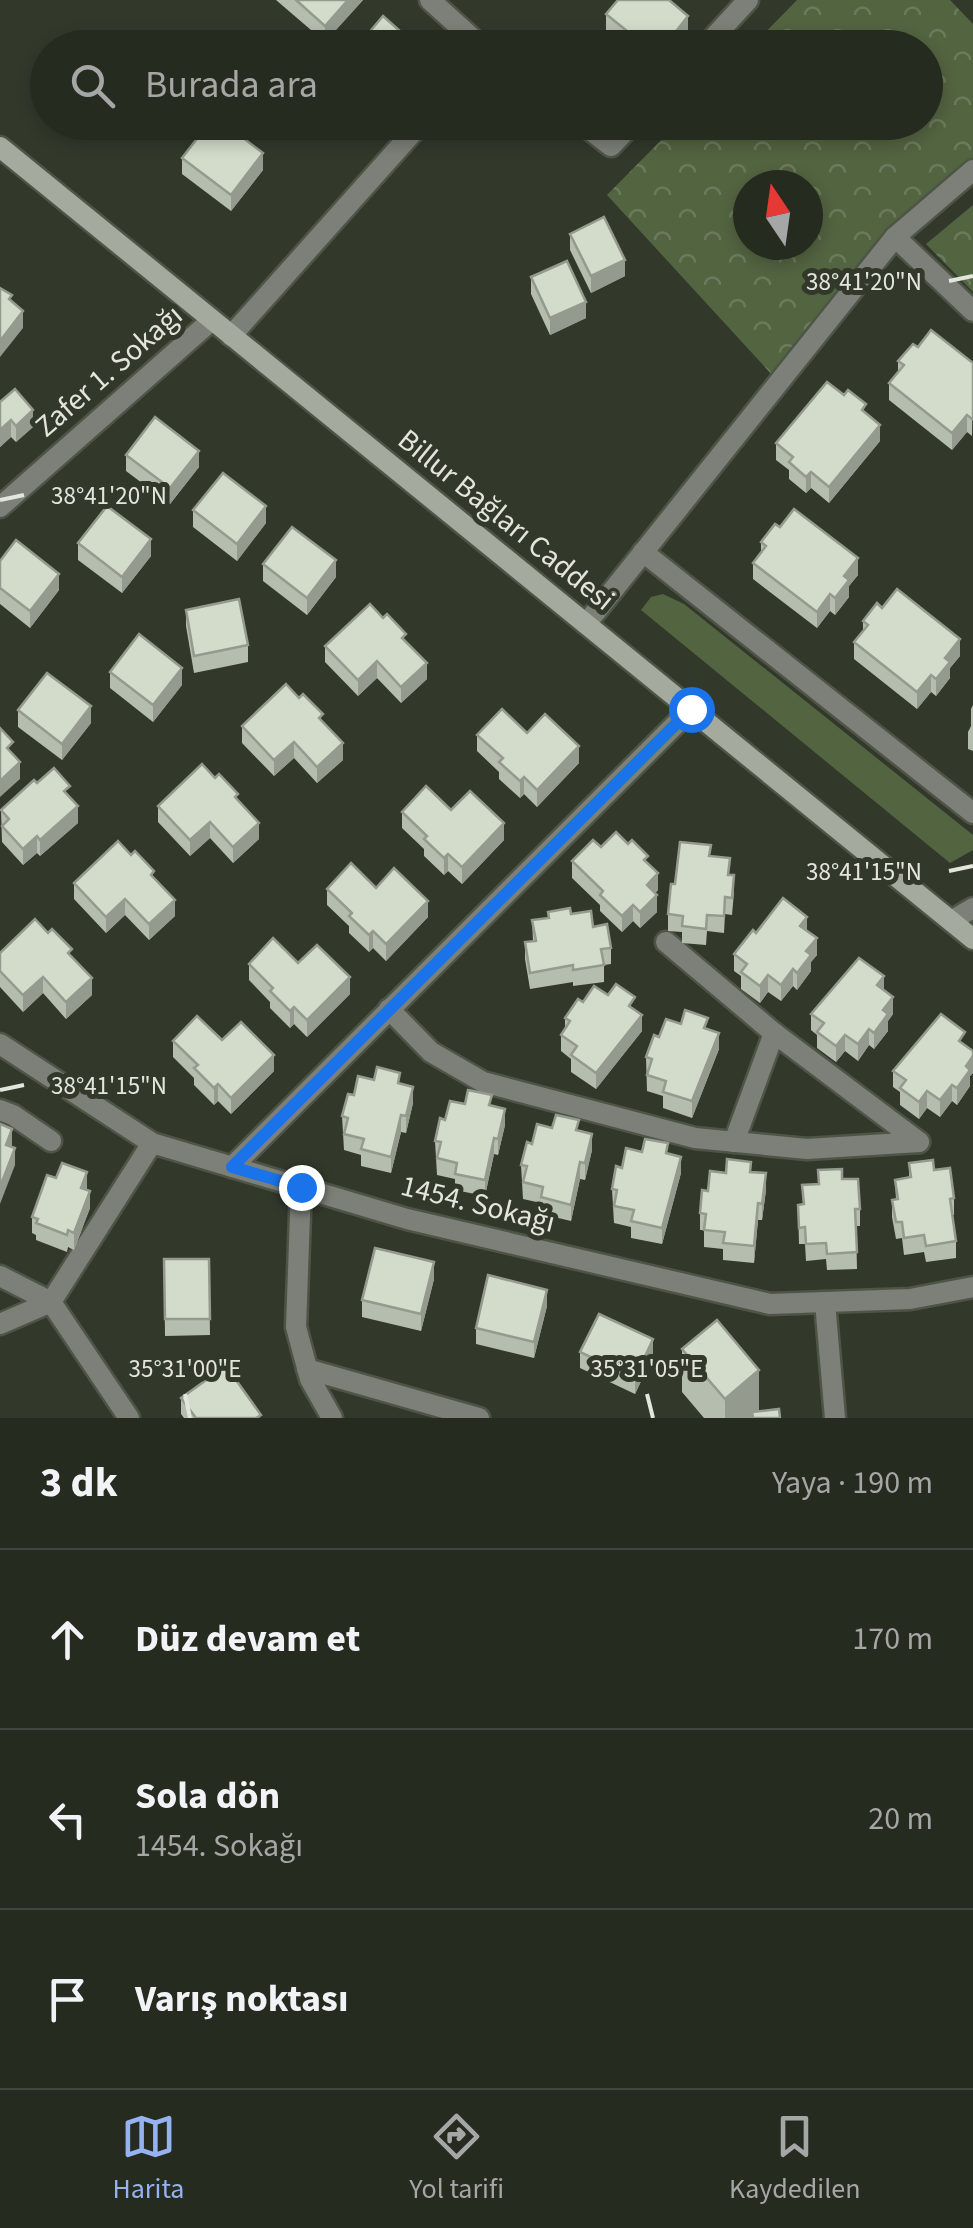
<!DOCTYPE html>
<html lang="tr">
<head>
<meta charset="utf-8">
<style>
  :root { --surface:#262b20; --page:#32372d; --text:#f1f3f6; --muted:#a4a7a5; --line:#42473e; --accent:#95b2f1 }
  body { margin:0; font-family:"Source Sans 3",sans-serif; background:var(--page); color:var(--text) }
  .compass { position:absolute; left:733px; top:170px; width:90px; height:90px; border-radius:50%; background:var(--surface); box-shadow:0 5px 15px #0003; rotate:347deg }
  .stop { position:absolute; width:30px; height:30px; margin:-22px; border:8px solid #1a73e8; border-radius:50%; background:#fff }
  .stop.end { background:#1a73e8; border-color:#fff; box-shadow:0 2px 10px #0008 }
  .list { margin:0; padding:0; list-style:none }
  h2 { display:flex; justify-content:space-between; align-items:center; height:130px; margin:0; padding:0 40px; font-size:42px }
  h2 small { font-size:32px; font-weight:400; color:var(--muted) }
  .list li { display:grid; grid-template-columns:65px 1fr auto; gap:30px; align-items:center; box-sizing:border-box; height:180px; padding:0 40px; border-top:2px solid var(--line) }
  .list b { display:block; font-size:38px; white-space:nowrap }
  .list p { margin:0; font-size:32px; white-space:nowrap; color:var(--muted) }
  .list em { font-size:32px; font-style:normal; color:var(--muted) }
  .icon { flex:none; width:55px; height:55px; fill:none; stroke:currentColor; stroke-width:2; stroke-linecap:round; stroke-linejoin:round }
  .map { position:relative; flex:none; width:973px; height:1418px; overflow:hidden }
  .search { position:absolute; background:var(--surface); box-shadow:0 5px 15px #0003; left:30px; right:30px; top:30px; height:110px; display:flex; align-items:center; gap:25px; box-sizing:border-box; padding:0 35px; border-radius:55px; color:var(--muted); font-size:38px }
  .sheet { height:670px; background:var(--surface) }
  nav { display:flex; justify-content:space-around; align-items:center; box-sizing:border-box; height:140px; border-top:2px solid var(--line); background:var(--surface); font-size:28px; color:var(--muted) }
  nav a { display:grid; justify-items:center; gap:5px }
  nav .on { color:var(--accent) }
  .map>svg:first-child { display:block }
</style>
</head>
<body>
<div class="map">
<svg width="973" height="1418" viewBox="0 0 973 1418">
  <defs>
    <pattern id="park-crowns" width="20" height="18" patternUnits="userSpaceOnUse" patternTransform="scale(2.5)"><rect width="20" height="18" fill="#536441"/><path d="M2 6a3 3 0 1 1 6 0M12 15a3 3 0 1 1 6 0" fill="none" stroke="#6b7a5c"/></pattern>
  </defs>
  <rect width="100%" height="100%" fill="#32392b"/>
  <!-- grass -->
  <polygon fill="#536441" points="663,594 684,604 973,835 973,850 950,863 641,610 651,597"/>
  <!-- park -->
  <g fill="url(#park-crowns)" fill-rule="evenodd">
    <path d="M797 0H950L973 24V162L774 377 607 195 678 123 926 122V48L751 47ZM748 185H808V245H748Z"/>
    <polygon points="973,205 973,292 926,244"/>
  </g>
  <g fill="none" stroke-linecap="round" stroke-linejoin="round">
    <defs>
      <g id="street">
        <polyline points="430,0 483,48"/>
        <polyline points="704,48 748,0"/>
        <polyline points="580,122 611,146 634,122"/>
        <polyline points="895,237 973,311"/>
        <polyline points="231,336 422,122"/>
        <polyline points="0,507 212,320"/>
        <polyline points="643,552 973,813"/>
        <polyline points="586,624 895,237 973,170"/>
        <polyline points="951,921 973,908"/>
        <polyline points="666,942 774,1033 919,1142"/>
        <polyline points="389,1009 431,1052 483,1082 695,1138 807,1149 919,1142"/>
        <polyline points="0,1044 152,1143 407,1219 770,1304 910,1299 973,1287"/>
        <polyline points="0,1110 13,1115 51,1141"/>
        <polyline points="734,1142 774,1033"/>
        <polyline points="232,1167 691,709"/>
        <polyline points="301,1187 296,1327 310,1379 332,1418"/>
        <polyline points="0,1276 51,1302 129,1418"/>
        <polyline points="825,1302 835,1418"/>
        <polyline points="0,1324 51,1302 152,1143"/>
        <polyline points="307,1369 479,1418"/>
      </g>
      <polyline id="secondary" points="0,147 973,939"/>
    </defs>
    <!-- street casing -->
    <use href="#street" stroke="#4e5547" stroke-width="25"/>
    <!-- secondary casing -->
    <use href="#secondary" stroke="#4e5547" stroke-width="25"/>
    <!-- street -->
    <use href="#street" stroke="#7c8079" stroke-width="20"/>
    <!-- secondary -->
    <use href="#secondary" stroke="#a4aa9e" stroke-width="20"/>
  </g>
  <!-- wall -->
  <g fill="#b5bdaf">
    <polygon points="276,0 363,0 325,42"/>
    <polygon points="606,14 688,33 676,48 627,48 606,30"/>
    <polygon points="182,158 263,170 231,211 182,174"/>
    <polygon points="570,234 625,276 591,293 570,250"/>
    <polygon points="531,277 586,318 550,335 531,294"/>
    <polygon points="918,347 973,363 972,436 967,432 952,450 889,400 889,383 898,372 898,361"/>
    <polygon points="0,402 33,427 16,442 11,437 0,447 0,453"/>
    <polygon points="866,413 880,441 829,503 811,488 806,493 789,479 789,470 776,460 776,443"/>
    <polygon points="126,455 199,467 170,504 126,471"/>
    <polygon points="193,510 266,523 237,561 193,527"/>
    <polygon points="761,542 858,575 849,586 849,597 835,615 830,611 817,628 753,579 753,563 761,552"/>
    <polygon points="78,543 151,556 122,593 78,560"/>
    <polygon points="0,561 59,590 30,628 0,604"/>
    <polygon points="263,564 336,577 307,615 263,581"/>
    <polygon points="186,610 248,645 248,662 194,673 186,626"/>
    <polygon points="863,621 960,656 950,668 950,678 936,696 931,692 917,709 854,659 854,642 863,632"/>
    <polygon points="406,641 427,679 401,703 377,678 358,696 325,662 325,646"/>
    <polygon points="110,672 182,685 153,722 110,688"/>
    <polygon points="973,705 973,751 968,749 968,732 971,726 971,709"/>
    <polygon points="18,710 91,723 62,760 18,727"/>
    <polygon points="323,721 343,760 317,783 294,758 274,776 242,743 242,726"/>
    <polygon points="527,733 579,763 537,807 524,794 520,798 499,779 499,772 477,751 477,735"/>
    <polygon points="37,783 70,798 78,823 40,856 37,853 23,865 2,842 1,810"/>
    <polygon points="238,801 259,839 233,863 210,838 190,856 158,822 158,806"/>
    <polygon points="451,810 504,840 462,884 448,871 444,875 424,856 424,849 402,828 402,812"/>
    <polygon points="601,847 648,864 658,890 655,893 657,912 640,928 633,921 622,932 600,911 600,905 572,878 572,861"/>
    <polygon points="711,856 730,875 734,892 732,915 725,914 724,933 707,931 706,945 682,943 682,932 668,931 668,914 675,884"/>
    <polygon points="154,878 175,916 149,940 125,915 106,933 74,899 74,883"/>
    <polygon points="376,888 428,917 386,961 373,948 369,952 349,933 349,926 327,905 327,889"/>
    <polygon points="548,912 571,914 593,927 611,948 611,964 604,965 604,982 573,986 573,982 530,989 525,959 525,942 533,941 532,920 548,918"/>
    <polygon points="807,930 817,955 811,962 811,971 797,990 793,986 781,1001 768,992 760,1003 741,989 741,976 734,971 734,954 756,933"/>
    <polygon points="0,953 72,956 92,995 66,1019 43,993 23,1012 0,987"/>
    <polygon points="298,963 350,994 307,1037 294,1024 290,1028 270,1008 270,1002 249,980 249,964"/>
    <polygon points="884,990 893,1014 888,1021 888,1031 874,1049 869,1045 858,1061 845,1051 836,1062 817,1048 817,1035 811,1030 811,1014"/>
    <polygon points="608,995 635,1010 642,1031 596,1089 571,1072 571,1059 561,1051 561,1035 565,1028 565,1018 583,1002"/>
    <polygon points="681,1024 708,1029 719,1049 692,1118 663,1108 663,1096 647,1091 646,1057 659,1037"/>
    <polygon points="222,1040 274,1071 231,1114 218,1101 214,1105 194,1085 194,1078 173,1057 173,1041"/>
    <polygon points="965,1045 973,1051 973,1073 970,1076 970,1086 957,1105 952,1101 940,1117 927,1108 919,1119 900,1105 900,1092 893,1087 893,1071"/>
    <polygon points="374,1080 400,1083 413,1103 406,1133 401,1132 391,1173 361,1166 361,1155 344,1150 342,1116 354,1095"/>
    <polygon points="465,1104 492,1106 505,1125 498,1155 494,1154 485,1196 455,1190 455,1179 437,1175 435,1141 445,1120"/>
    <polygon points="552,1128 579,1131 592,1150 585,1180 580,1179 571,1221 541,1214 541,1203 523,1199 521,1165"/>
    <polygon points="642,1152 668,1154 681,1173 662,1244 631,1238 631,1227 614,1223 612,1189 622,1168"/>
    <polygon points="909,1163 934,1170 954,1198 954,1215 952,1215 956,1241 956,1258 926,1262 924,1252 904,1255 902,1238 896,1239 892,1217 892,1200 896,1199 895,1180 909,1178"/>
    <polygon points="818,1170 842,1179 860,1209 860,1226 856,1226 857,1269 827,1270 826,1259 806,1261 805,1244 799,1244 798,1205 803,1204 802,1185 818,1184"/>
    <polygon points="751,1172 766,1190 762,1220 758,1220 754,1263 723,1260 723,1249 704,1247 704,1230 700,1230 700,1213 726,1173"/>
    <polygon points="87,1190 90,1208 74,1250 68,1247 67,1252 36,1240 36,1235 32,1233 32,1217"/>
    <polygon points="164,1259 209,1259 210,1335 165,1336"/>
    <polygon points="434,1279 421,1331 362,1317 362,1300"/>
    <polygon points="547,1306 534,1358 476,1344 476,1328"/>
    <polygon points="682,1349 759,1411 780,1418 704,1418 682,1392"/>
    <polygon points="580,1352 653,1356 635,1394 580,1368"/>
    <polygon points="181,1398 261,1418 184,1418 181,1414"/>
  </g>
  <!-- shaded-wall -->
  <g fill="#949a8e">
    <polygon points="348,0 363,0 325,42 325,26"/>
    <polygon points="688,16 688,33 676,48 663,48"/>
    <polygon points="263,153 263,170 231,211 231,195"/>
    <polygon points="625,260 625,276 591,293 591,276"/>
    <polygon points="586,302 586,318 550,335 550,318"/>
    <polygon points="23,311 23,328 0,357 0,341"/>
    <polygon points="33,410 33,427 16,442 16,426"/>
    <polygon points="967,415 967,432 952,450 952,433"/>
    <polygon points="11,420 11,437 0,447 0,453 0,430"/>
    <polygon points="880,425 880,441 829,503 829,487"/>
    <polygon points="199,451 199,467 170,504 170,488"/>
    <polygon points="811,472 811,488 806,493 806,477"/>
    <polygon points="266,506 266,523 237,561 237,544"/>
    <polygon points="151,539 151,556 122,593 122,577"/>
    <polygon points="858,558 858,575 849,586 849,597 835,615 835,598 844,576"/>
    <polygon points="336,560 336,577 307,615 307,598"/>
    <polygon points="59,574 59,590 30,628 30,611"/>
    <polygon points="830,594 830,611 817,628 817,612"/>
    <polygon points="960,639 960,656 950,668 950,678 936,696 936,679 945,658"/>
    <polygon points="377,661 377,678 358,696 358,680"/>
    <polygon points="427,663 427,679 401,703 401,687"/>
    <polygon points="182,668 182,685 153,722 153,705"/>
    <polygon points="931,675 931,692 917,709 917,692"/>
    <polygon points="91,706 91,723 62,760 62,744"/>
    <polygon points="294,742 294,758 274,776 274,760"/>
    <polygon points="343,743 343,760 317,783 317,767"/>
    <polygon points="579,746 579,763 537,807 537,790"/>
    <polygon points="20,762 20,779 0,797 0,781"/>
    <polygon points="524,777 524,794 520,798 520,781"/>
    <polygon points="78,806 78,823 40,856 40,840"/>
    <polygon points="210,822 210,838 190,856 190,840"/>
    <polygon points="259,823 259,839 233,863 233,847"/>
    <polygon points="504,823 504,840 462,884 462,867"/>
    <polygon points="37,836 37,853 23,865 23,849"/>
    <polygon points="448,854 448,871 444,875 444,858"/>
    <polygon points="658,873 658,890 647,902 647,885"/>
    <polygon points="657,895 657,912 640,928 640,912"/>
    <polygon points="125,899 125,915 106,933 106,917"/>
    <polygon points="175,900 175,916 149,940 149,924"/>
    <polygon points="428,901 428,917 386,961 386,944"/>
    <polygon points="633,905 633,921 622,932 622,916"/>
    <polygon points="807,917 807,933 800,926"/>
    <polygon points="373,931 373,948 369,952 369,935"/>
    <polygon points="817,938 817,955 811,962 811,971 797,990 797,973 806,951"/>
    <polygon points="793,969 793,986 781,1001 781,985"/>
    <polygon points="768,975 768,992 760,1003 760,986"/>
    <polygon points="884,976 884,993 877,985"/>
    <polygon points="43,977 43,993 23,1012 23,995"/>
    <polygon points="350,977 350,994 307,1037 307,1020"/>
    <polygon points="92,978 92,995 66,1019 66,1002"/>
    <polygon points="893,997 893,1014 888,1021 888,1031 874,1049 874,1033 883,1010"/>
    <polygon points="294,1007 294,1024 290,1028 290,1011"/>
    <polygon points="642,1015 642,1031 596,1089 596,1073"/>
    <polygon points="869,1029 869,1045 858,1061 858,1044"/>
    <polygon points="719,1033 719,1049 692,1118 692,1101"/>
    <polygon points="845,1035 845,1051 836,1062 836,1046"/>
    <polygon points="274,1055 274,1071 231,1114 231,1098"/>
    <polygon points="973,1056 973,1073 970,1076 970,1086 957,1105 957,1088 966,1066"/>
    <polygon points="218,1084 218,1101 214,1105 214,1088"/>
    <polygon points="952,1085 952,1101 940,1117 940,1100"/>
    <polygon points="413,1087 413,1103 406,1133 406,1116"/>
    <polygon points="927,1091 927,1108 919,1119 919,1102"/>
    <polygon points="505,1109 505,1125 498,1155 498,1139"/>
    <polygon points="401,1115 401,1132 391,1173 391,1157"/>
    <polygon points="12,1129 12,1146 6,1162 6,1145"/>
    <polygon points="592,1134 592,1150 585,1180 585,1163"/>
    <polygon points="494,1138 494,1154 485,1196 485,1180"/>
    <polygon points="15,1148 15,1165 0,1204 0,1187"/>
    <polygon points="681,1157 681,1173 662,1244 662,1228"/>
    <polygon points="580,1162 580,1179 571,1221 571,1205"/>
    <polygon points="87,1172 87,1189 81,1205 81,1188"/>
    <polygon points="766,1173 766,1190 762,1220 762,1204"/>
    <polygon points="90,1191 90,1208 74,1250 74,1233"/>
    <polygon points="758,1203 758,1220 754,1263 754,1246"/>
    <polygon points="434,1262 434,1279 421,1331 421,1314"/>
    <polygon points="547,1290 547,1306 534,1358 534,1342"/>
    <polygon points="653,1339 653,1356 635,1394 635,1378"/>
    <polygon points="759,1370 759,1413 752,1418 725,1418 725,1399"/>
  </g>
  <!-- building -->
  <g fill="#d3dccb" stroke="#949a8e" stroke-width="2.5">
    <polygon points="296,0 348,0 325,26"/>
    <polygon points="618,0 669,0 688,16 663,48 648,48 606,14"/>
    <polygon points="383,16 419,48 356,48"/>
    <polygon points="210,122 222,122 263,153 231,195 182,158"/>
    <polygon points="604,217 625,260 591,276 570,234"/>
    <polygon points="567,261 586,302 550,318 531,277"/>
    <polygon points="0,288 12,295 9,299 23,311 0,341"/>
    <polygon points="931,330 973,363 973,417 972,419 967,415 952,433 889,383 904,365 898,361 913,344 918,347"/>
    <polygon points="827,382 844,395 848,390 866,404 862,410 880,425 829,487 811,472 806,477 789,462 793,457 776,443"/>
    <polygon points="15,389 33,410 16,426 11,420 0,430 0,402"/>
    <polygon points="155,417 199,451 170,488 126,455"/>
    <polygon points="223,473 266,506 237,544 193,510"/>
    <polygon points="107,506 151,539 122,577 78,543"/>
    <polygon points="794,509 858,558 844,576 849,580 835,598 830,594 817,612 753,563 766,546 761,542 775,524 780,527"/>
    <polygon points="292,527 336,560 307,598 263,564"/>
    <polygon points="16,540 59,574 30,611 0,588 0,561"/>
    <polygon points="897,589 960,639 945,658 950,662 936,679 931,675 917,692 854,642 868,625 863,621 877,603 882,608"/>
    <polygon points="239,599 248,645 194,656 186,610"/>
    <polygon points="370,604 383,618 387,614 406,634 402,638 427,663 401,687 377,661 358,680 325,646"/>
    <polygon points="139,634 182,668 153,705 110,672"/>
    <polygon points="47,673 91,706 62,744 18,710"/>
    <polygon points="286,684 299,698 303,694 323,714 319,718 343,743 317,767 294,742 274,760 242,726"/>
    <polygon points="502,709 527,733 545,714 579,746 537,790 524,777 520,781 499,762 503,758 477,735"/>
    <polygon points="0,728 13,742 7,748 20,762 0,781"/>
    <polygon points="202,764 215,778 219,774 238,794 235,797 259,823 233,847 210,822 190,840 158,806"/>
    <polygon points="54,768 70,786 64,791 78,806 40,840 37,836 23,849 2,826 9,819 1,810 34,780 37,783"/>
    <polygon points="426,786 451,810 470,791 504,823 462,867 448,854 444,858 424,839 427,836 402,812"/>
    <polygon points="616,832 628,844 632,840 648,856 644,860 658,873 647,885 657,895 640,912 633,905 622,916 600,895 603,891 572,861 593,840 601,847"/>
    <polygon points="118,841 131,855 135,851 154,871 151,875 175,900 149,924 125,899 106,917 74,883"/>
    <polygon points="680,842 711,845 709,856 730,858 728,875 734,875 732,898 725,897 724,916 707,915 706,929 682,926 683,916 668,914 671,884 675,884"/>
    <polygon points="351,863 376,888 394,868 428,901 386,944 373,931 369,935 349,916 352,913 327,889"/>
    <polygon points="783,898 807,917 800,926 817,938 806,951 811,955 797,973 793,969 781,985 768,975 760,986 741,972 747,964 734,954 753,930 756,933"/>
    <polygon points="570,908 571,914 591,911 593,927 607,924 611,948 601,949 604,965 573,970 573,965 530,973 525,942 536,941 532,920 549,918 548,912"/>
    <polygon points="35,919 48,933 52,929 72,949 68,953 92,978 66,1002 43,977 23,995 0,971 0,953"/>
    <polygon points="273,938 298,963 317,945 350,977 307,1020 294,1007 290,1011 270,991 273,988 249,964"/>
    <polygon points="859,958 884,976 877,985 893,997 883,1010 888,1014 874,1033 869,1029 858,1044 845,1035 836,1046 817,1032 824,1023 811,1014"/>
    <polygon points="616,984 635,997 629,1006 642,1015 596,1073 571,1055 577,1046 561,1035 570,1021 565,1018 578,999 583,1002 594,986 608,995"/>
    <polygon points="685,1010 708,1018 704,1028 719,1033 692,1101 663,1092 666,1081 647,1075 652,1059 646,1057 654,1035 659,1037 666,1019 681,1024"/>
    <polygon points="941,1014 965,1032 959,1041 973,1051 973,1056 966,1066 970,1070 957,1088 952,1085 940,1100 927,1091 919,1102 900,1088 906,1080 893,1071"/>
    <polygon points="197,1016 222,1040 241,1022 274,1055 231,1098 218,1084 214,1088 194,1068 198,1065 173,1041"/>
    <polygon points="377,1067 400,1073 398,1083 413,1087 406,1116 401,1115 391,1157 361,1149 364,1139 344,1134 348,1118 342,1116 348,1094 354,1095 358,1076 374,1080"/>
    <polygon points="468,1090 492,1095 489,1105 505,1109 498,1139 494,1138 485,1180 455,1174 457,1163 437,1158 441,1142 435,1141 440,1118 445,1120 450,1101 465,1104"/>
    <polygon points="556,1115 579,1120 576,1130 592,1134 585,1163 580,1162 571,1205 541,1197 543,1187 523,1182 527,1166 521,1165 527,1142 532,1144 537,1124 552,1128"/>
    <polygon points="0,1124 12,1129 6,1145 15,1148 0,1187"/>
    <polygon points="645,1139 668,1143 666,1153 681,1157 662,1228 631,1221 634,1210 614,1206 617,1190 612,1189 616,1166 622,1168 626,1148 642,1152"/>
    <polygon points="727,1159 751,1162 750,1172 766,1173 762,1204 758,1203 754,1246 723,1243 725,1232 704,1230 706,1214 700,1213 702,1190 708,1191 710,1171 726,1173"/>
    <polygon points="933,1160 934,1170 950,1168 954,1198 950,1199 956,1241 926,1246 924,1235 904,1238 902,1222 896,1222 892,1200 898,1199 895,1180 911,1177 909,1163"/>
    <polygon points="62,1163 87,1172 81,1188 90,1191 74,1233 68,1230 67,1235 36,1223 38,1219 32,1217 47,1175 56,1178"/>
    <polygon points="842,1169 842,1179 858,1179 860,1209 855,1209 857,1252 827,1254 826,1243 806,1244 805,1227 799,1228 798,1205 804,1204 802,1185 819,1184 818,1170"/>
    <polygon points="375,1248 434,1262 421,1314 362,1300"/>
    <polygon points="164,1259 209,1259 210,1319 165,1319"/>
    <polygon points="488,1275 547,1290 534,1342 476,1328"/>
    <polygon points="599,1314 653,1339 635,1378 580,1352"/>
    <polygon points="717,1320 759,1370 725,1399 682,1349"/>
    <polygon points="226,1366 261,1415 256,1418 196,1418 181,1398"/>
    <polygon points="779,1409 780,1418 753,1418 752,1412"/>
  </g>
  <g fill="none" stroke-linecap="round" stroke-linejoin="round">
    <!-- route -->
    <polyline stroke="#1a73e8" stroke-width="12" points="301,1187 232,1167 691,709"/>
  </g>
  <!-- ticks -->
  <path fill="none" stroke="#e2e6dd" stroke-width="4" d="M949 281 973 276M0 500 24 495M949 871 973 866M0 1090 24 1085M185 1394 190 1418M647 1394 653 1418"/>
  <g text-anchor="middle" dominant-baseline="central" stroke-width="10" stroke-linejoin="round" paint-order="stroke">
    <!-- street labels -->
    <g font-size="30" fill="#e2e6dd" stroke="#32392b">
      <text transform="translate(109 371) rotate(-41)">Zafer 1. Sokağı</text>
      <text transform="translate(506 520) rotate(39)">Billur Bağları Caddesi</text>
      <text transform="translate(478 1204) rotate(14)">1454. Sokağı</text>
    </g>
  </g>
  <g font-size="25" text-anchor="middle" fill="#e2e6dd" stroke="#32392b" stroke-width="10" stroke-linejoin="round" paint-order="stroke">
    <text x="864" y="290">38°41'20"N</text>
    <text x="109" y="504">38°41'20"N</text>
    <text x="864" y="880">38°41'15"N</text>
    <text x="109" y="1094">38°41'15"N</text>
    <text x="185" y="1377">35°31'00"E</text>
    <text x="647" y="1377">35°31'05"E</text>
  </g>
</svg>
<svg class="compass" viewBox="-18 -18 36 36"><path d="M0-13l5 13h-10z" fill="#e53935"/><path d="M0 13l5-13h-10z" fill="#a4a7a5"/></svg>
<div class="stop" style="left:691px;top:709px"></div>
<div class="stop end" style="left:301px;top:1187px"></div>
<div class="search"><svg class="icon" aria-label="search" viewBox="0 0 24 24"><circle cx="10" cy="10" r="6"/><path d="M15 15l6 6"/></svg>Burada ara</div>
</div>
<section class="sheet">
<h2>3 dk<small>Yaya · 190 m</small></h2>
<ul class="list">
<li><svg class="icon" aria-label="ahead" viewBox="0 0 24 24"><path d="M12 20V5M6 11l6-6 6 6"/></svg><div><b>Düz devam et</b></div><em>170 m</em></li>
<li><svg class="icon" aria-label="left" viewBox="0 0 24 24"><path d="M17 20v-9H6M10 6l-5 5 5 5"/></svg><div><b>Sola dön</b><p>1454. Sokağı</p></div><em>20 m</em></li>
<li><svg class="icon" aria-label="arrive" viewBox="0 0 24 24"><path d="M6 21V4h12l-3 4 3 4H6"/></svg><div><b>Varış noktası</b></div></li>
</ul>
</section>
<nav>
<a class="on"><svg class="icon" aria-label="map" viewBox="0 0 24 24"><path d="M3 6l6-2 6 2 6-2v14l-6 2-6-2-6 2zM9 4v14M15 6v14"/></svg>Harita</a>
<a><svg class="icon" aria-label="directions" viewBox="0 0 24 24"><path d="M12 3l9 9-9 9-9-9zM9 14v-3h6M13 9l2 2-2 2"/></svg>Yol tarifi</a>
<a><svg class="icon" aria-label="saved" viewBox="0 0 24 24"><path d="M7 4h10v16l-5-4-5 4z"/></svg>Kaydedilen</a>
</nav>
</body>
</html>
